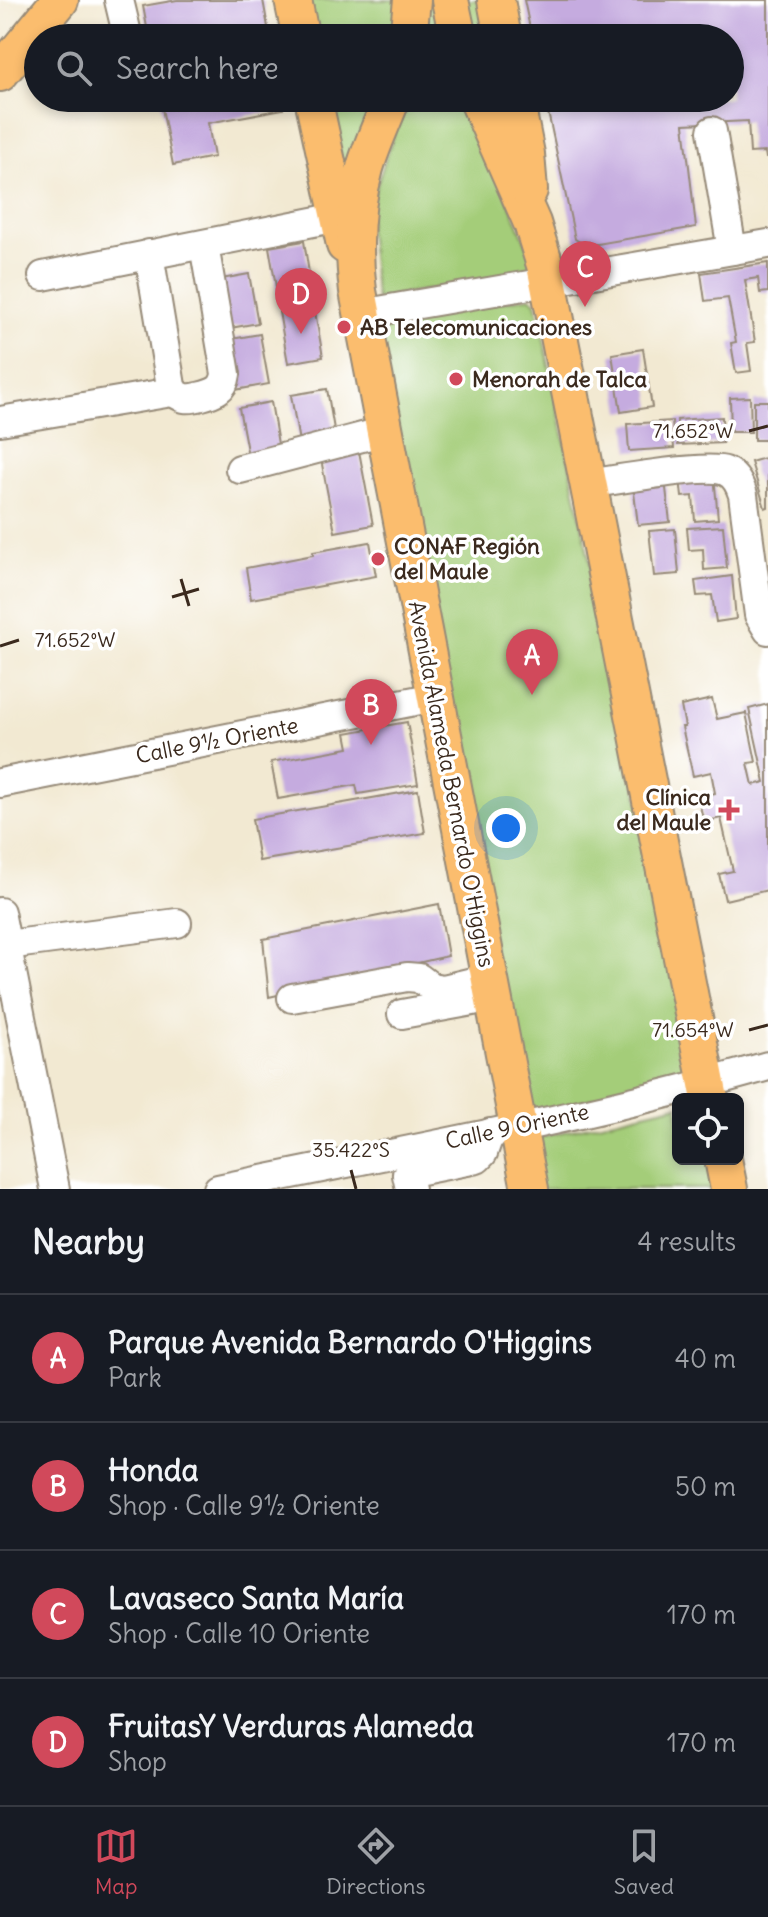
<!DOCTYPE html>
<html lang="en">
<head>
<meta charset="utf-8">
<style>
  :root { --surface:#171b24; --page:#20242c; --text:#f1f3f6; --muted:#9ea1a6; --line:#363941; --accent:#d1495b }
  body { margin:0; font-family:Delius,sans-serif; background:var(--page); color:var(--text) }
  .controls { position:absolute; right:24px; bottom:24px; display:grid; overflow:hidden; border-radius:12px; box-shadow:0 4px 12px #0003 }
  .controls button { width:72px; height:72px; display:grid; place-items:center; padding:0; border:0; border-bottom:2px solid var(--line); background:var(--surface); color:var(--text); font:40px sans-serif }
  .you { position:absolute; left:506px; top:828px; width:28px; height:28px; margin:-20px; border:6px solid #fff; border-radius:50%; background:#1a73e8; box-shadow:0 0 0 12px #1a73e833 }
  .badge { display:grid; place-items:center; width:52px; height:52px; border-radius:50%; background:var(--accent); color:#fff; font-size:26px; font-weight:700 }
  .pin { position:absolute; translate:-50% -66px; filter:drop-shadow(0 2px 4px #0008) }
  .pin::after { content:''; position:absolute; top:42px; width:28px; height:24px; background:inherit; clip-path:polygon(0 0,100% 0,50% 100%) }
  .list { margin:0; padding:0; list-style:none }
  h2 { display:flex; justify-content:space-between; align-items:center; height:104px; margin:0; padding:0 32px; font-size:34px }
  h2 small { font-size:26px; font-weight:400; color:var(--muted) }
  .list li { display:grid; grid-template-columns:52px 1fr auto; gap:24px; align-items:center; box-sizing:border-box; height:128px; padding:0 32px; border-top:2px solid var(--line) }
  .list b { display:block; font-size:30px; white-space:nowrap }
  .list p { margin:0; font-size:26px; white-space:nowrap; color:var(--muted) }
  .list em { font-size:26px; font-style:normal; color:var(--muted) }
  .icon { flex:none; width:44px; height:44px; fill:none; stroke:currentColor; stroke-width:2; stroke-linecap:round; stroke-linejoin:round }
  .map { position:relative; flex:none; width:768px; height:1189px; overflow:hidden }
  .search { position:absolute; background:var(--surface); box-shadow:0 4px 12px #0003; left:24px; right:24px; top:24px; height:88px; display:flex; align-items:center; gap:20px; box-sizing:border-box; padding:0 28px; border-radius:44px; color:var(--muted); font-size:30px }
  .sheet { height:616px; background:var(--surface) }
  nav { display:flex; justify-content:space-around; align-items:center; box-sizing:border-box; height:112px; border-top:2px solid var(--line); background:var(--surface); font-size:22px; color:var(--muted) }
  nav a { display:grid; justify-items:center; gap:4px }
  nav .on { color:var(--accent) }
  .map>svg:first-child { display:block }
</style>
</head>
<body>
<div class="map">
<svg width="768" height="1189" viewBox="0 0 768 1189">
  <rect width="100%" height="100%" fill="#fff"/>
  <filter id="ink" filterUnits="userSpaceOnUse"><feTurbulence type="fractalNoise" baseFrequency=".0125" numOctaves="2"/><feDisplacementMap in="SourceGraphic" scale="16" xChannelSelector="R" yChannelSelector="G"/><feConvolveMatrix kernelMatrix="1 2 1 2 8 2 1 2 1" color-interpolation-filters="sRGB"/></filter>
  <filter id="wash" filterUnits="userSpaceOnUse"><feTurbulence type="fractalNoise" baseFrequency=".006" numOctaves="4" result="noise"/><feDisplacementMap in="SourceGraphic" scale="32" xChannelSelector="R" yChannelSelector="G"/><feGaussianBlur stdDeviation="1.8" result="paint"/><feColorMatrix in="noise" values="0 0 0 0 0 0 0 0 0 0 0 0 0 0 0 0 0 1.4 0 .05"/><feComposite in="paint" operator="in"/></filter>
  <g filter="url(#wash)">
    <rect width="100%" height="100%" fill="#f2e9d2"/>
    <!-- green -->
    <g fill="#a4cd79" stroke="#707c4c" stroke-width="2">
      <polygon points="303,0 398,0 393,38 312,38"/>
      <polygon points="427,0 434,0 445,38 423,38"/>
      <polygon points="463,0 485,0 493,38 472,38"/>
      <polygon points="324,98 377,98 348,179"/>
      <polygon points="406,98 466,98 537,270 376,299 368,230 370,206"/>
      <polygon points="530,297 536,302 693,1063 685,1076 534,1113 523,1107 379,334 383,326 389,321"/>
      <polygon points="678,1105 678,1159 710,1159 716,1189 540,1189 538,1138"/>
    </g>
    <g id="blocks">
      <!-- building -->
      <g fill="#c5abdf">
        <polygon points="177,0 263,0 270,38 149,38 143,6"/>
        <polygon points="524,0 768,0 768,158 766,158 765,152 750,153 748,121 684,124 696,227 586,246 575,239 545,98 730,98 730,38 532,38"/>
        <polygon points="160,98 281,98 283,109 208,123 214,157 173,165"/>
        <polygon points="304,241 312,292 278,298 269,247"/>
        <polygon points="768,263 768,292 760,293 758,278 745,280 755,342 747,343 751,371 736,373 731,343 736,342 728,298 705,301 701,273"/>
        <polygon points="249,274 258,323 225,329 216,280"/>
        <polygon points="314,306 323,357 288,363 279,312"/>
        <polygon points="260,334 269,384 235,390 226,340"/>
        <polygon points="643,349 652,407 621,412 612,354"/>
        <polygon points="327,389 336,441 300,448 291,395"/>
        <polygon points="750,397 751,432 731,432 730,398"/>
        <rect x="754" y="401" width="14" height="39"/>
        <polygon points="271,402 279,450 248,456 239,408"/>
        <polygon points="722,417 723,443 678,445 677,420"/>
        <polygon points="672,421 674,448 629,451 627,424"/>
        <polygon points="358,446 373,525 335,532 320,454"/>
        <polygon points="768,457 768,507 765,508 751,462"/>
        <polygon points="714,475 718,519 695,521 693,496 682,497 680,478"/>
        <polygon points="665,480 670,522 638,525 633,484"/>
        <polygon points="723,526 727,568 704,570 703,549 689,550 687,528"/>
        <polygon points="675,529 679,574 654,576 649,531"/>
        <polygon points="370,542 376,576 251,599 246,568 313,555 313,552"/>
        <polygon points="732,576 736,619 716,622 712,595 697,596 695,581"/>
        <polygon points="712,699 717,719 746,713 756,762 748,763 753,785 765,782 749,709 768,704 768,890 725,900 719,874 733,871 721,818 704,822 698,798 715,793 711,772 693,776 682,727 685,727 681,706"/>
        <polygon points="407,722 418,784 358,794 356,785 278,799 271,762 349,748 346,733"/>
        <polygon points="418,790 425,833 259,861 252,819"/>
        <polygon points="439,904 448,956 269,997 263,939"/>
      </g>
    </g>
  </g>
  <g filter="url(#ink)">
    <use href="#blocks" fill-opacity="0" stroke="#968a78" stroke-width="2"/>
    <g fill="none" stroke-linecap="round" stroke-linejoin="round">
      <defs>
        <g id="minor">
          <polyline points="119,0 128,38"/>
          <polyline points="712,131 732,250"/>
          <polyline points="149,254 172,392"/>
          <polyline points="43,276 338,217"/>
          <polyline points="361,314 768,244"/>
          <path d="M172 392C175 393 182 397 184 398 190 399 192 398 198 397 213 393 224 391 226 374L204 245"/>
          <polyline points="0,421 172,392"/>
          <polyline points="240,469 385,431"/>
          <path d="M589 484C613 480 707 464 725 471 735 475 740 485 743 495L759 615 768 630"/>
          <polyline points="0,783 435,697"/>
          <polyline points="0,912 55,1189"/>
          <polyline points="7,945 177,923"/>
          <polyline points="292,998 407,977 419,978 431,987 443,989 489,978"/>
          <polyline points="402,1014 473,1001"/>
          <path d="M218 1189C402 1151 587 1118 768 1066"/>
          <polyline points="410,1189 407,1175 411,1172 477,1159 483,1153 490,1133"/>
        </g>
        <g id="major">
          <polyline points="293,0 301,38"/>
          <polyline points="450,0 458,38"/>
          <polyline points="496,0 503,38"/>
          <polyline points="408,38 412,0"/>
          <polyline points="0,73 60,0"/>
          <polyline points="313,98 345,245"/>
          <path d="M392 98C383 121 372 144 365 168 354 207 353 251 358 291L530 1189"/>
          <polyline points="477,98 532,223 545,265 710,1099"/>
          <polyline points="515,98 526,154 529,190"/>
          <polyline points="723,1159 729,1189"/>
        </g>
      </defs>
      <!-- minor casing -->
      <use href="#minor" stroke="#968a78" stroke-width="32"/>
      <!-- major casing -->
      <use href="#major" stroke="#968a78" stroke-width="40"/>
      <!-- minor -->
      <use href="#minor" stroke="#fff" stroke-width="28"/>
      <!-- major -->
      <use href="#major" stroke="#fbbd6e" stroke-width="36"/>
    </g>
  </g>
  <!-- ticks -->
  <path fill="none" stroke="#3b2a1e" stroke-width="3" d="M749 431 768 426M181 579 189 606M172 597 199 589M0 646 19 640M749 1030 768 1025M351 1170 356 1189"/>
  <!-- markers -->
  <g fill="#d1495b" stroke="#fff" stroke-width="3">
    <circle cx="344" cy="327" r="8"/>
    <circle cx="456" cy="379" r="8"/>
    <circle cx="378" cy="559" r="8"/>
    <path d="M725 798h8v8h8v8h-8v8h-8v-8h-8v-8h8z"/>
  </g>
  <g text-anchor="middle" dominant-baseline="central" stroke-width="7" stroke-linejoin="round" paint-order="stroke">
    <!-- poi labels -->
    <g font-size="22" font-weight="bold" fill="#3b2a1e" stroke="#fff" text-anchor="start">
      <text x="360" y="327">AB Telecomunicaciones</text>
      <text x="472" y="379">Menorah de Talca</text>
      <text x="394" y="546">CONAF Región<tspan x="394" dy="25">del Maule</tspan></text>
      <text x="711" y="797" text-anchor="end">Clínica<tspan x="711" dy="25">del Maule</tspan></text>
    </g>
    <!-- street labels -->
    <g font-size="22" fill="#3b2a1e" stroke="#fff">
      <text transform="translate(217 740) rotate(-11)">Calle 9½ Oriente</text>
      <text transform="translate(452 784) rotate(79)">Avenida Alameda Bernardo O'Higgins</text>
      <text transform="translate(517 1126) rotate(-12)">Calle 9 Oriente</text>
    </g>
  </g>
  <g font-size="20" text-anchor="middle" fill="#3b2a1e" stroke="#fff" stroke-width="7" stroke-linejoin="round" paint-order="stroke">
    <text x="693" y="438">71.652°W</text>
    <text x="75" y="647">71.652°W</text>
    <text x="693" y="1037">71.654°W</text>
    <text x="351" y="1157">35.422°S</text>
  </g>
</svg>
<div class="controls">
<button><svg class="icon" aria-label="locate" viewBox="0 0 24 24"><circle cx="12" cy="12" r="6"/><path d="M12 2v4M12 18v4M2 12h4M18 12h4"/></svg></button>
</div>
<div class="you"></div>
<div class="pin badge" style="left:532px;top:695px">A</div>
<div class="pin badge" style="left:371px;top:745px">B</div>
<div class="pin badge" style="left:585px;top:307px">C</div>
<div class="pin badge" style="left:301px;top:334px">D</div>
<div class="search"><svg class="icon" aria-label="search" viewBox="0 0 24 24"><circle cx="10" cy="10" r="6"/><path d="M15 15l6 6"/></svg>Search here</div>
</div>
<section class="sheet">
<h2>Nearby<small>4 results</small></h2>
<ul class="list">
<li><span class="badge">A</span><div><b>Parque Avenida Bernardo O'Higgins</b><p>Park</p></div><em>40 m</em></li>
<li><span class="badge">B</span><div><b>Honda</b><p>Shop · Calle 9½ Oriente</p></div><em>50 m</em></li>
<li><span class="badge">C</span><div><b>Lavaseco Santa María</b><p>Shop · Calle 10 Oriente</p></div><em>170 m</em></li>
<li><span class="badge">D</span><div><b>FruitasY Verduras Alameda</b><p>Shop</p></div><em>170 m</em></li>
</ul>
</section>
<nav>
<a class="on"><svg class="icon" aria-label="map" viewBox="0 0 24 24"><path d="M3 6l6-2 6 2 6-2v14l-6 2-6-2-6 2zM9 4v14M15 6v14"/></svg>Map</a>
<a><svg class="icon" aria-label="directions" viewBox="0 0 24 24"><path d="M12 3l9 9-9 9-9-9zM9 14v-3h6M13 9l2 2-2 2"/></svg>Directions</a>
<a><svg class="icon" aria-label="saved" viewBox="0 0 24 24"><path d="M7 4h10v16l-5-4-5 4z"/></svg>Saved</a>
</nav>
</body>
</html>
